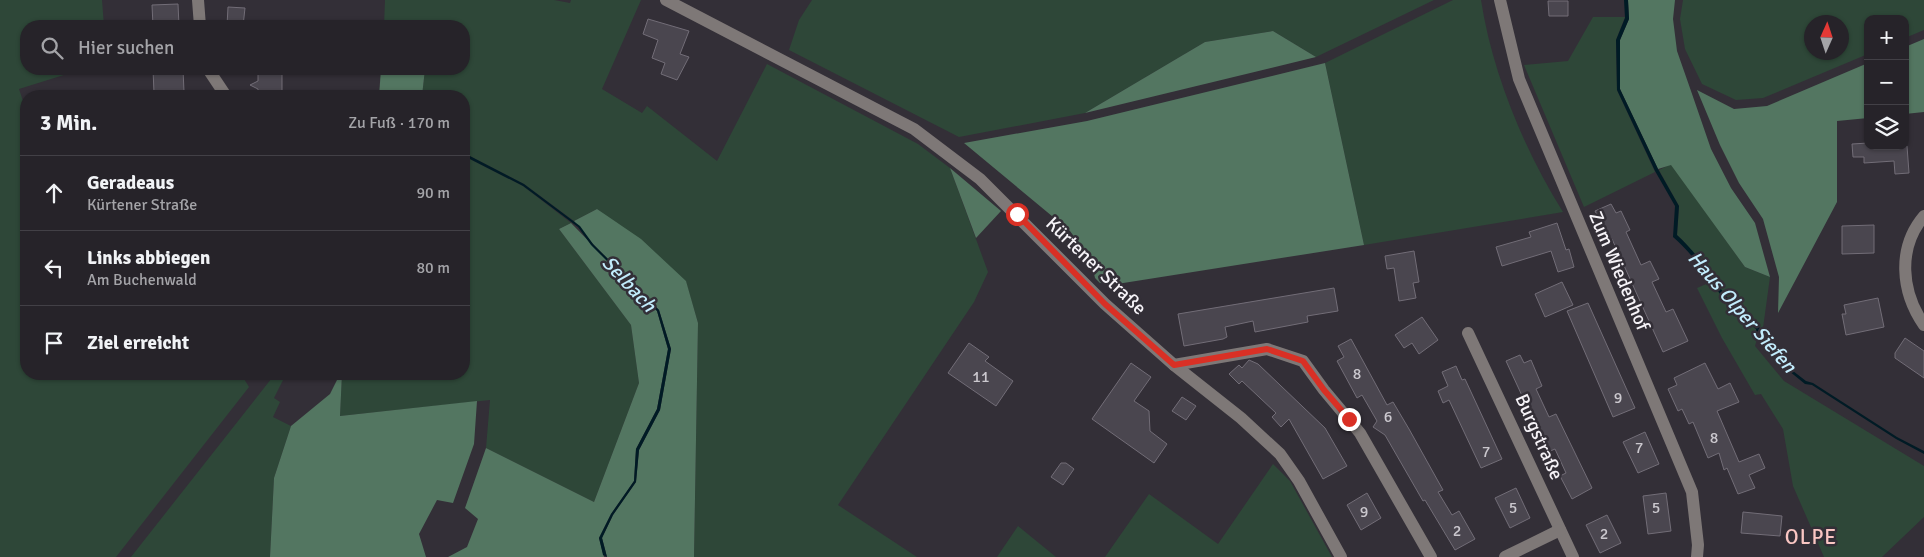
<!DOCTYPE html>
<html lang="de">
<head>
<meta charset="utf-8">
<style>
  :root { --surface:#262329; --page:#2e2b31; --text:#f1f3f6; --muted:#a4a4a8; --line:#424046 }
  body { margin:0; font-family:Signika,sans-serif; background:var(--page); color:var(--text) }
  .controls { position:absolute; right:15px; top:15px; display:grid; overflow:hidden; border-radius:10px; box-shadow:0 1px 4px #0004 }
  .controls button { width:45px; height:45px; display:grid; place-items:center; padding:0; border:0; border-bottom:1px solid var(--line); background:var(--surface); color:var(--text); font:25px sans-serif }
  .compass { position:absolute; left:1804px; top:15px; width:45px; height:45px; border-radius:50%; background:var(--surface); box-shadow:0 1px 4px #0004; rotate:3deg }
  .stop { position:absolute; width:15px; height:15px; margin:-11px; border:4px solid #d93025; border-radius:50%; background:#fff }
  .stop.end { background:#d93025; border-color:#fff; box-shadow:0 1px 5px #0008 }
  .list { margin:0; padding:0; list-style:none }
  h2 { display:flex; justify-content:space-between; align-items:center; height:65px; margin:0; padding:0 20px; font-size:21px }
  h2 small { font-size:16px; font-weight:400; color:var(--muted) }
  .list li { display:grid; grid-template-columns:32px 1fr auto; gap:15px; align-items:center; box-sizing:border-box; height:75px; padding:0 20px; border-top:1px solid var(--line) }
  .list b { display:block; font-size:19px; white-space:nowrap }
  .list p { margin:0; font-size:16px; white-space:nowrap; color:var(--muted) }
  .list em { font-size:16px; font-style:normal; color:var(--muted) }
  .icon { flex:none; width:28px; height:28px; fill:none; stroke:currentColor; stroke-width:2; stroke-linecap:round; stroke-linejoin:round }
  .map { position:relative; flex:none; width:1924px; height:557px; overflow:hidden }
  .search { position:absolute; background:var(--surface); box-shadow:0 1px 4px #0004; left:20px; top:20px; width:450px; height:55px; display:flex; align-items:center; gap:12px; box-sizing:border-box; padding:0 18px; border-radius:20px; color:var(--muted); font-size:19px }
  .panel { position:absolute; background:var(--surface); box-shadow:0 1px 4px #0004; left:20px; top:90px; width:450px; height:290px; border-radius:20px }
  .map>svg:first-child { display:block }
</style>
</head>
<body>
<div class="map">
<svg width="1924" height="557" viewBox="0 0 1924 557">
  <rect width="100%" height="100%" fill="#332f37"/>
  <!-- green -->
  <g fill="#2e4738" fill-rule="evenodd">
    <polygon points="0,0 102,0 104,26 26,26 26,69 83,69 19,89 26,110 26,374 241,374 249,387 116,557 0,557"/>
    <polygon points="385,0 554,0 570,3 571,0 641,0 602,89 642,113 647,106 717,161 767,64 918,144 950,168 988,272 974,302 838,505 917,557 694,557 698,323 686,282 597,209 574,221 524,184 464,153 464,96 422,96 425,69 464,69 464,26 384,26"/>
    <polygon points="812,0 1434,0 1316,57 1273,31 1205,42 1085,113 959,137 789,50 799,20"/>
    <path d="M1453 0H1481C1492 72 1524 150 1563 212L1364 245 1325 63Z"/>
    <path d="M1683 0H1924V30L1905 38V19H1868V54L1763 98 1736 100 1702 84 1685 49 1680 19ZM1812 22H1842V52H1812Z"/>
    <polygon points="1593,17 1625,17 1616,40 1617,90 1655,172 1584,207 1524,65 1568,61"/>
    <polygon points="464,156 523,186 571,223 559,229 631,325 639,383 594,502 486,448 490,400 340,416 342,374 464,374"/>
    <path d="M1671 164 1745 267 1770 277 1763 328 1759 335 1760 327C1740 311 1721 293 1706 271 1697 258 1690 247 1677 235L1679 206 1659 170Z"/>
    <polygon points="1711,282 1727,303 1732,304 1737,309 1737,314 1756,329 1757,339 1755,346 1784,381 1924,466 1924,517 1882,557 1824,557 1793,486 1783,429 1761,394 1755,395 1722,338 1697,288"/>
    <polygon points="275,374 286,374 274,398 280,402 273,417 291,426 274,478 270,557 131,557"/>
    <polygon points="1273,464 1290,481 1332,557 1105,557 1149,494 1218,544"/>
    <polygon points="1018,526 1056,557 997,557"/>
  </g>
  <!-- forest -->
  <g fill="#537661">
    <polygon points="1628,0 1675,0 1673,19 1677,51 1691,91 1711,149 1731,188 1755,223 1770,277 1745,267 1671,165 1658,169 1620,89 1620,40 1629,19"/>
    <polygon points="1273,31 1316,57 1085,113 1205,42"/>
    <polygon points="1924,39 1924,112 1905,114 1905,47"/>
    <polygon points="1325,63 1364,245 1117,284 1100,283 1095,278 1091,260 1070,231 964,143 1087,121"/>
    <polygon points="1868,63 1868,118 1837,121 1837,202 1778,313 1779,277 1763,219 1739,183 1720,145 1697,90 1734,109 1767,106"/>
    <polygon points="381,69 425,69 422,96 379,96"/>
    <polygon points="950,168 1001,211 976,238"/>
    <polygon points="597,209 641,239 686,281 698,323 694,557 607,557 602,538 613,515 636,482 639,450 660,410 671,349 659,310 593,244 574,221"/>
    <polygon points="571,223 657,311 668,349 657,409 636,449 634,481 611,514 599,538 604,557 448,557 467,547 478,519 465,508 486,448 594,502 639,383 631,325 559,229"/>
    <polygon points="340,374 342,374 340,416 477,401 474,444 453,503 437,500 419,534 426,557 270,557 274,478 291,426 330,394"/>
  </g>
  <!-- water -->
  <g fill="#001b25">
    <path d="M1624 0H1628L1629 19 1620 40V89L1658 169 1679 206 1677 235C1698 254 1712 277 1729 300H1734L1741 307V312L1760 328 1759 335 1777 348 1780 361 1806 381 1813 383 1897 437 1924 451V454L1896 439 1812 385 1805 384 1778 362 1774 349 1770 345 1756 339V329L1737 314V309L1732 304H1727C1710 280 1695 256 1673 237L1675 206 1655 171 1617 90 1616 40 1625 18Z"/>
    <polygon points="464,153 524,184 580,226 593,244 659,310 671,349 660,410 639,450 636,482 613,515 602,538 607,557 603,555 599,538 611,514 634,481 636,449 657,409 668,349 657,311 591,245 578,227 523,186 464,156"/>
  </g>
  <!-- building -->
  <g fill="#4a464f" stroke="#726d77">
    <polygon points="1548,1 1568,1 1568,16 1549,16"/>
    <polygon points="178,4 179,26 153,26 152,5"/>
    <polygon points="228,7 245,8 243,26 227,26"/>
    <polygon points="648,19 689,31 680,54 689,57 677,80 661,74 665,63 652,58 658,40 643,34"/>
    <polygon points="153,69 183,69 184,92 154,93"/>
    <polygon points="258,72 282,72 282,96 258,96 258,89 250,85 258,81"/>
    <polygon points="1868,143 1868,146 1907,146 1909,173 1895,174 1894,161 1864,163 1864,157 1853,157 1852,144"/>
    <polygon points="1611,204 1616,213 1621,211 1630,230 1626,232 1641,265 1650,261 1659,279 1652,282 1666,312 1673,309 1688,341 1663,352 1612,239 1607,242 1597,222 1600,221 1595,211"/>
    <polygon points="1557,223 1566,250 1569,249 1574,267 1558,272 1551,251 1502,266 1496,247 1531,237 1529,232"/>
    <polygon points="1874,225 1874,253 1842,254 1842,226"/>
    <polygon points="1414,251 1419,282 1413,283 1416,298 1399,301 1394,268 1387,269 1385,256"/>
    <polygon points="1562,282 1573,305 1545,317 1535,294"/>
    <polygon points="1334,288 1338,311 1307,316 1308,322 1255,332 1253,321 1225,327 1227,337 1223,339 1184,346 1178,314"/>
    <polygon points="1878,298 1884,327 1846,335 1842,314 1846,314 1844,305"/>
    <polygon points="1588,303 1635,408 1613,417 1567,311"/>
    <polygon points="1422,317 1438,340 1419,354 1412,343 1404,348 1395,335"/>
    <polygon points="1905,338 1924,351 1924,378 1895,358 1895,353"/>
    <polygon points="1351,339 1387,405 1393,402 1409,429 1443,490 1438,492 1452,515 1459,511 1475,539 1455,550 1425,500 1423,501 1385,435 1373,427 1377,421 1362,395 1357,398 1337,361 1344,357 1338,346"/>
    <polygon points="969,343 989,357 985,361 1013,381 996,406 948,373"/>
    <polygon points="1520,355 1524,363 1531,360 1542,386 1536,389 1549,417 1556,414 1592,488 1572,499 1560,476 1566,473 1555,449 1548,452 1506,361"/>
    <polygon points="1249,360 1258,364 1325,428 1347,466 1323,479 1289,419 1281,427 1272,417 1276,413 1242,381 1239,384 1229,374 1239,365 1242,368"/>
    <polygon points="1131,363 1151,377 1134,401 1149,411 1150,431 1167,444 1154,463 1092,419"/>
    <polygon points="1705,363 1718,389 1730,383 1739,402 1717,411 1739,462 1759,454 1765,468 1749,475 1755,488 1738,494 1727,468 1724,470 1719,453 1708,458 1693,422 1689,424 1682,409 1678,411 1668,389 1677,385 1674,378"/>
    <polygon points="1456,366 1462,380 1465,379 1502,459 1481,468 1449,400 1443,403 1438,391 1448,386 1442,372"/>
    <polygon points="1182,397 1196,406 1186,420 1172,411"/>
    <polygon points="1645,432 1659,464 1638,473 1623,442"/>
    <polygon points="1061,463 1066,463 1074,469 1063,485 1051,477"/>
    <polygon points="1516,488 1530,518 1510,528 1495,498"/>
    <polygon points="1367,493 1381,518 1361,530 1347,505"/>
    <polygon points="1666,493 1671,531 1648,534 1643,496"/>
    <polygon points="1743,512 1782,516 1780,536 1741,533"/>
    <polygon points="1607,515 1621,543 1600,553 1586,525"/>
  </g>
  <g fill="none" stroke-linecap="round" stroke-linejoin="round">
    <!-- minor -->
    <g stroke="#7e7877" stroke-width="12">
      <polyline points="198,0 200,26"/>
      <polyline points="666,0 914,129 980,179 1105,304 1174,365 1241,418 1280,454 1299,481 1341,557"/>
      <polyline points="1500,0 1519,79 1692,492 1698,545 1697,557"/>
      <polyline points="208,69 226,96"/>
      <path d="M1924 216C1897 248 1901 292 1924 325"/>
      <polyline points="1468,333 1573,557"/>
      <polyline points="1174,365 1267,349 1303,361 1324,390 1360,433 1431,557"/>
      <polyline points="1505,557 1560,530"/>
    </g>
  </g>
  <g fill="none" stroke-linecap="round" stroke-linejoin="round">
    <!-- route -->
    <polyline stroke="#d93025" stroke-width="6" points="1017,214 1105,304 1174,365 1267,349 1303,361 1324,390 1349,419"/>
  </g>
  <g text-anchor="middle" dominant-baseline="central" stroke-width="5" stroke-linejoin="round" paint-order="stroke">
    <!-- number labels -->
    <g font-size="16" fill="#cbc8ce">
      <text x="1357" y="374">8</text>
      <text x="981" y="377">11</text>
      <text x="1618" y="398">9</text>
      <text x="1388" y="417">6</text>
      <text x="1714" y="438">8</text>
      <text x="1639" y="448">7</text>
      <text x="1486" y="452">7</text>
      <text x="1513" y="508">5</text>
      <text x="1656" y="508">5</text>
      <text x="1364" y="512">9</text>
      <text x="1457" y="531">2</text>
      <text x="1604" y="534">2</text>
    </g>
    <!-- street labels -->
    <g font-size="19" fill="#f6f3f8" stroke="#332f37">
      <text transform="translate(1096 266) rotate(44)">Kürtener Straße</text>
      <text transform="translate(1619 271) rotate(67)">Zum Wiedenhof</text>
      <text transform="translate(1539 437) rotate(66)">Burgstraße</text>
    </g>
    <!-- water labels -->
    <g font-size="20" font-style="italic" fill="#c2ecfc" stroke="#332f37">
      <text transform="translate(629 284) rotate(47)">Selbach</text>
      <text transform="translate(1742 312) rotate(49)">Haus Olper Siefen</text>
    </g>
    <!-- quarter labels -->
    <g font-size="21" letter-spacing="1" fill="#fac6c3" stroke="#332f37">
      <text x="1811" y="537">OLPE</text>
    </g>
  </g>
</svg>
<div class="controls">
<button>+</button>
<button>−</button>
<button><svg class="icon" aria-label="layers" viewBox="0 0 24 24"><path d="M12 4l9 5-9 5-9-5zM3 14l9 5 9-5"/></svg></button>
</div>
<svg class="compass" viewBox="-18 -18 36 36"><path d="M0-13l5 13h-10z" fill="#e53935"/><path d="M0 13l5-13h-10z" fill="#a4a4a8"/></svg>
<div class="stop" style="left:1017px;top:214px"></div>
<div class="stop end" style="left:1349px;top:419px"></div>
<div class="search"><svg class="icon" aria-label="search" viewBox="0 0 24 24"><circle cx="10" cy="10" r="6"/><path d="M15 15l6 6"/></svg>Hier suchen</div>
<section class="panel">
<h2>3 Min.<small>Zu Fuß · 170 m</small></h2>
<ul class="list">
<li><svg class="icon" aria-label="ahead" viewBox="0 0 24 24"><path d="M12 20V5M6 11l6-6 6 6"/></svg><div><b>Geradeaus</b><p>Kürtener Straße</p></div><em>90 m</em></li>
<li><svg class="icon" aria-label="left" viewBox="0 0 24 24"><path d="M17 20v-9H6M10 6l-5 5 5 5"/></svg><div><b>Links abbiegen</b><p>Am Buchenwald</p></div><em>80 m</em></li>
<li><svg class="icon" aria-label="arrive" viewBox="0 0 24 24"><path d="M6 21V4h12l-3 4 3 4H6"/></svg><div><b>Ziel erreicht</b></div></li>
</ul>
</section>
</div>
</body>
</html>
